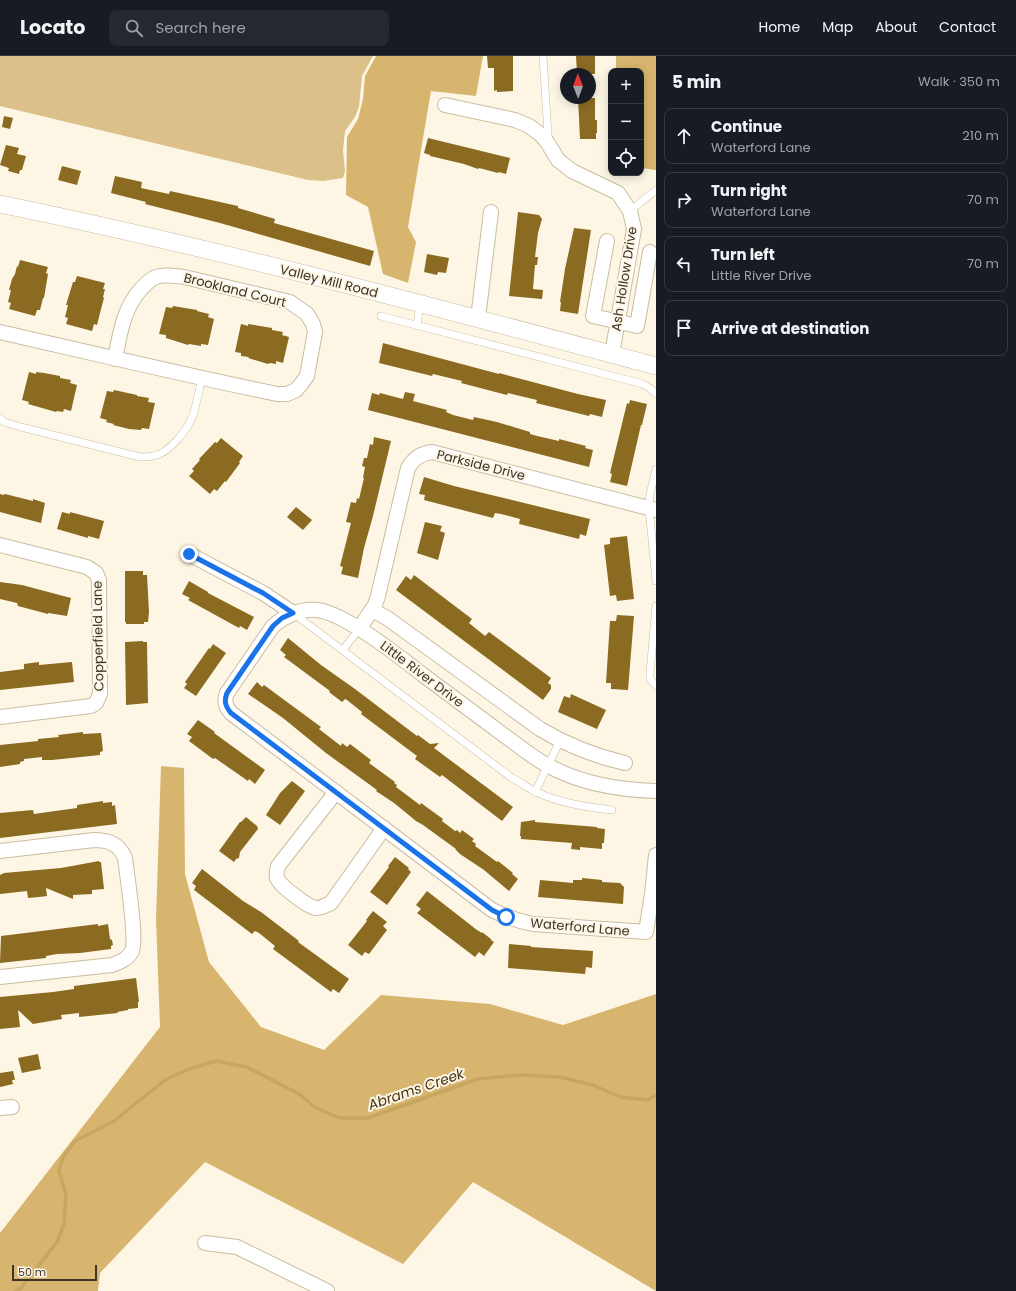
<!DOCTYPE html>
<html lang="en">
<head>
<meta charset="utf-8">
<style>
  :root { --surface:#171b24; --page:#242831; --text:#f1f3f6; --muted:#9ea1a6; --line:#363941 }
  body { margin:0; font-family:Poppins,sans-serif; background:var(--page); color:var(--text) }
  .controls { position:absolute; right:12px; top:12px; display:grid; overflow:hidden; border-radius:8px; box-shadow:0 2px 10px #0003 }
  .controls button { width:36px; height:36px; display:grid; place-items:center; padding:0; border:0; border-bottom:1px solid var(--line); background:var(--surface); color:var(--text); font:20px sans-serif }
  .compass { position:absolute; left:560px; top:12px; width:36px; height:36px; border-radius:50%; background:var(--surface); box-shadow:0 2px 10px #0003; rotate:359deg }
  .scale { position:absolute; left:12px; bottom:10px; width:85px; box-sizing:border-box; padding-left:4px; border:2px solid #3a3429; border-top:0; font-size:11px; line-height:14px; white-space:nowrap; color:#3a3429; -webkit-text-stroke:3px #fef6e5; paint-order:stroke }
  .stop { position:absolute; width:12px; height:12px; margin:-9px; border:3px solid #1a73e8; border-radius:50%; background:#fff }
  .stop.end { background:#1a73e8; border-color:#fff; box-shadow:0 1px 4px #0008 }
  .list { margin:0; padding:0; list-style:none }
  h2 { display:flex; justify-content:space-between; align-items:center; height:52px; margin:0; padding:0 16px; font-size:17px }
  h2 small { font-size:13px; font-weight:400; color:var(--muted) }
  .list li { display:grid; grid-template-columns:26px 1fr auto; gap:12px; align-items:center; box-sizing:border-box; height:56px; margin:0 8px 8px; padding:0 8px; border:1px solid var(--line); border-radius:8px }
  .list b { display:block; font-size:15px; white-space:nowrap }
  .list p { margin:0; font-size:13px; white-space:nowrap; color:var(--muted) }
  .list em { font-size:13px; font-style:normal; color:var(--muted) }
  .icon { flex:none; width:22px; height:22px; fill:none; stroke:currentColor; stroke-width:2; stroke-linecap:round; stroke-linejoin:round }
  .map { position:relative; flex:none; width:656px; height:1235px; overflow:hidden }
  header { display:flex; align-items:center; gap:24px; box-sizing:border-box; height:56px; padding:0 20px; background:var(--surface); border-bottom:1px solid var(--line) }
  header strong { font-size:19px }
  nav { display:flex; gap:22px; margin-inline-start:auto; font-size:14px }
  .search { width:280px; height:36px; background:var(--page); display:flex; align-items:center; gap:10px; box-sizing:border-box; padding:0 14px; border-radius:8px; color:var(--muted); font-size:15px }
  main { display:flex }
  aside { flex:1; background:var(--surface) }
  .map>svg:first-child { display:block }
</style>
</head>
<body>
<header>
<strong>Locato</strong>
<div class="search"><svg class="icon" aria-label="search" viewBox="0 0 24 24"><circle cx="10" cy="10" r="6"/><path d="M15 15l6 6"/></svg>Search here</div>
<nav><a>Home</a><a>Map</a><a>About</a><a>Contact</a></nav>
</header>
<main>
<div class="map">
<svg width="656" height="1235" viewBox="0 0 656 1235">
  <rect width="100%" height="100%" fill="#fef6e5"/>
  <!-- green -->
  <polygon fill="#dbc089" points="0,0 373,0 362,20 359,51 355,61 345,75 343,94 345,115 343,122 323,125 308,124 0,50"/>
  <!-- forest -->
  <g fill="#d7b56f">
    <polygon points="376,0 483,0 476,40 431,35 408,171 416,186 408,227 383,218 368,151 346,139 347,81 358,63 363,43 365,20"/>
    <polygon points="616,0 656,0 656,114 641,112 641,15 616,15"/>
    <polygon points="161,710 184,712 185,818 209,906 261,971 324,994 381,939 490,948 563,969 656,938 656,1235 473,1126 403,1208 205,1106 100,1217 98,1235 0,1235 0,1177 160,971 156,863"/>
  </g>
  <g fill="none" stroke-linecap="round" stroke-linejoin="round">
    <!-- stream -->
    <polyline stroke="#c7a760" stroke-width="3.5" points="15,1235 21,1232 57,1186 64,1168 66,1139 59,1115 63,1101 75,1085 114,1065 165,1024 189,1013 216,1005 247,1011 299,1038 315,1051 339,1062 368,1062 478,1023 521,1019 560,1021 593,1029 620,1041 648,1044 656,1039"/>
  </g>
  <!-- building -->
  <g fill="#8a6b21">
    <polygon points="487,0 513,0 513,35 497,36 497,34 494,35 494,12 488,12"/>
    <polygon points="576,0 595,0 595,18 577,18"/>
    <polygon points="578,42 595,42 595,64 597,64 597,77 596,77 596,83 580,83"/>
    <polygon points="4,60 13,62 10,73 2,71"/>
    <polygon points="428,82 510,102 506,118 499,116 498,117 479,112 478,113 464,108 430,100 430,99 424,97"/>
    <polygon points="6,89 19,92 17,98 26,100 22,114 20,114 19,118 8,115 9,112 0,109"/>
    <polygon points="62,110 81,115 77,129 58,124"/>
    <polygon points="115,120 142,126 141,132 169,138 170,135 238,150 238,152 275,163 274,167 374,195 370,210 220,167 145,148 146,146 111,137"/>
    <polygon points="518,156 539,159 542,163 538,177 535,201 538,201 537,209 535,209 533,233 543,234 542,243 509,240"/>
    <polygon points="574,172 591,174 578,258 560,255 561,246 560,246 565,213"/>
    <polygon points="427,198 449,202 446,217 438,216 437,219 424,216"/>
    <polygon points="20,204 48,211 46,217 48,218 44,242 43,242 40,254 37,254 35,260 9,253 11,247 8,246 11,234 9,234 12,223 15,218 17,210 18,211"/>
    <polygon points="77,220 105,227 103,233 105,233 103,241 104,242 100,257 97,269 94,268 92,275 66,268 68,262 65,261 68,249 66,249 73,226 75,226"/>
    <polygon points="173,250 197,254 197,255 209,258 208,261 214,263 208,289 201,288 201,290 189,288 188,289 166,282 166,279 159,278 166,251 172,252"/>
    <polygon points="241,268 248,270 248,268 272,272 272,274 283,276 282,279 289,281 283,307 276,305 276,308 270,307 268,308 248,302 249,301 241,300 241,297 235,296"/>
    <polygon points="383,287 499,318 499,317 578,338 606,344 602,361 590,358 589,360 536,347 537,344 516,339 508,337 507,339 503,338 461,327 462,325 433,318 432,320 379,307"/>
    <polygon points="29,316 36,318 36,316 44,317 60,320 60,322 71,324 70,327 77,329 71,355 64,353 63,356 57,355 56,356 28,348 29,346 22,344"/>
    <polygon points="114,334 137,339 137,340 149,342 148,346 155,347 149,373 142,372 141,374 129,373 113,369 114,368 106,366 107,364 100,362 107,335 113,336"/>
    <polygon points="405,336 415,338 413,345 447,354 446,356 453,359 473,364 474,361 497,366 530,376 530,378 537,380 559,385 559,383 586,390 585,392 593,394 589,411 368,354 372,337 379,339 380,337 403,343"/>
    <polygon points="630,344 647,348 642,369 641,369 627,430 610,426 612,418 610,417 627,347 629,348"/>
    <polygon points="374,381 391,385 373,460 364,492 358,522 341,518 343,511 340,510 351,467 346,466 351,446 356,447 357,442 359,443 364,422 363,422 365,411 362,410 364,402 367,402 370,388 373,389"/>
    <polygon points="221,382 243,400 239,406 240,407 226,426 225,425 217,435 214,433 210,438 189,420 194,415 192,413 200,404 199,403 215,386 217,387"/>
    <polygon points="424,421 454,430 590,463 586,480 580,478 579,483 519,468 520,463 501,458 495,457 493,462 424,444 425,439 419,438"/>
    <polygon points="0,438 4,439 5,438 33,445 33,443 45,447 41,467 0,456"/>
    <polygon points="296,451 312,464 303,474 287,461"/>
    <polygon points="62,456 70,458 70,456 104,465 99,483 88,480 88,482 57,473"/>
    <polygon points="425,466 442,470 440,475 445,477 438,504 417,497"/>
    <polygon points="627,480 634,543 617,545 616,539 610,540 604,489 610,488 610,482"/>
    <polygon points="125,515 143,515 143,519 147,519 149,556 148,566 144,566 144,568 126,568 126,566 125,566"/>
    <polygon points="414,519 472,563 469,567 485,580 489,576 551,622 548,627 551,629 551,633 543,644 396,534 406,520 411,524"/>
    <polygon points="189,525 208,536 208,537 254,561 247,574 240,570 239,572 188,544 190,542 182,538"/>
    <polygon points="0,526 22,529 71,542 67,560 48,557 48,558 18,550 17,547 0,543"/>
    <polygon points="617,559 634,560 628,634 611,633 611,627 606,627 610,565 616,565"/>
    <polygon points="288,582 321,609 355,633 417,680 418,679 430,688 439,687 434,692 513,751 502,765 442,719 440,721 415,703 417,700 361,658 362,656 347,644 345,643 342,646 329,636 330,635 284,601 286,599 280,594"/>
    <polygon points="143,585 143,586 147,586 148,647 126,649 125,586"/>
    <polygon points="213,588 226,597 196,640 184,632 187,628 185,626 209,592 210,593"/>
    <polygon points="39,606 39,609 72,606 74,626 0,634 0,616 24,613 24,608"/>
    <polygon points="257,626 262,631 264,629 321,671 319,673 341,690 342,687 347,691 350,688 371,704 369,707 395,726 394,727 397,729 396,731 420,749 421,747 443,763 442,765 455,775 457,774 460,777 462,774 474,783 472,785 476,788 475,790 497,806 498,805 513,817 512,818 518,823 509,835 484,814 460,798 455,793 456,793 423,769 416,765 394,747 376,735 377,734 326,697 283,662 248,638"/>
    <polygon points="571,638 606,654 597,673 558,656 564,640 570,642"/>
    <polygon points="198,664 215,676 214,677 265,714 255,728 249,723 248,725 215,702 213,703 189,685 192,681 187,678"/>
    <polygon points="83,676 83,678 101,677 103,695 100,696 100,699 52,704 42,704 42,701 24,703 24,705 20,706 20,708 0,711 0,689 38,685 38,683 59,681 58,679"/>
    <polygon points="292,725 305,735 280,769 266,759 280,737"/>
    <polygon points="103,745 103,747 112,746 112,750 115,749 117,768 0,782 0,757 33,754 34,758 48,756 77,752 77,749"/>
    <polygon points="246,761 257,770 258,773 240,796 239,802 236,803 234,806 219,795 240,766 241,766"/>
    <polygon points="535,764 535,766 597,771 597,772 605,773 604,787 602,787 602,793 580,791 580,794 571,793 572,787 521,783 521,780 520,780 521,766"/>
    <polygon points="395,801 409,812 408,813 411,816 387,849 370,836 389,811 388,810"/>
    <polygon points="99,805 99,806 101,806 104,833 92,834 92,838 73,839 73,843 46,832 47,840 39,841 28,842 27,835 0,838 0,819 4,817 61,812"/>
    <polygon points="202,813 243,845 261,856 299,885 298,886 349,923 339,937 333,933 331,936 273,893 275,890 259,877 255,875 252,878 194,834 196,830 192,827"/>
    <polygon points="582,822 602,824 602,826 620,827 624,831 623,848 538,841 540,824 573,827 573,824 582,824"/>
    <polygon points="427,835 477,874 482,877 482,876 491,883 491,884 494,886 484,900 479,896 475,901 417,857 421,853 416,849"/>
    <polygon points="373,855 387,866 383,870 387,874 369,898 365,896 362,900 348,889 367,865 366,864"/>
    <polygon points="98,868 98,870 108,868 110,883 112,884 113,889 111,890 111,893 80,897 57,898 46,900 46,902 0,907 1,880"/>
    <polygon points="509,888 531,890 531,891 593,895 592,912 586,911 585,918 508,912"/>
    <polygon points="136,922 139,946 138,946 138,952 128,953 128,954 117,956 118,957 79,961 79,957 61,959 62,963 33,968 18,954 20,971 0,973 0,941 53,936 74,933 74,930"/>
    <polygon points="38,998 41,1013 22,1017 18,1002"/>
    <polygon points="13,1015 15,1024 12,1024 13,1028 0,1031 0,1017"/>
  </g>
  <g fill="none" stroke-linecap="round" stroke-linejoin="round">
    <defs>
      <g id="service">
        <polyline points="543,0 548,79 549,84"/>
        <polyline points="630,155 656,134"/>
        <polyline points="381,260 643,328 651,333 656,338"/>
        <polyline points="417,270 420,248"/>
        <path d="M0 362 4 366 21 371 140 401C144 401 149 401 153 400 169 398 188 373 193 359 197 347 199 334 202 322"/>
        <polyline points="656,413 650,438 649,452 656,525"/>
        <polyline points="656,550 650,616 650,623 656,630"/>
        <path d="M293 557 512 722C520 726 528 732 536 736 560 747 586 751 612 754"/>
        <polyline points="343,594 359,573"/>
        <polyline points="535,736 560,685"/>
      </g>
      <g id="minor">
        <polyline points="445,49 515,64 529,70 540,78 547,86 558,104 572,115 618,137 630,155 634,173 612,298"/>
        <polyline points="607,185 593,260 637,270 650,196"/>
        <polyline points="478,262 491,156"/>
        <path d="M0 276C92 297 185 319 277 338H287L296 334 302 327 307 320 315 276 313 268 307 258 290 246 184 221C174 220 164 218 156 221 150 223 145 229 141 233 123 253 120 278 115 303"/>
        <polyline points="0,489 87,511 96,517 99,524 100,638 96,647 91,650 0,661"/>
        <polyline points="189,498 263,537 293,557"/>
        <path d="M372 554 387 562 540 673C567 689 594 700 625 707"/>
        <path d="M359 573 375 549 378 540 408 412C414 402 421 397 432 396L656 454"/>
        <path d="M656 735C620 734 579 727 547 709 539 705 531 699 524 694 490 669 457 644 423 619 400 601 345 557 317 554 300 552 286 559 273 570L227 637C224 645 225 650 231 657L492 854C506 861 518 865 533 868L646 876 652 838 656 799"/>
        <path d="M336 736 278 810C277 814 276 818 277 822 280 830 308 851 316 852 322 852 326 849 331 847L384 772"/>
        <path d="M0 795 94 784C109 784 119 788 125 802 127 819 137 883 132 895 128 903 120 906 112 909L0 921"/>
        <polyline points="0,1052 12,1051"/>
        <polyline points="205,1187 237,1191 327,1235"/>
      </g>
      <path id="tertiary" d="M0 148C221 193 438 252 656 310"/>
    </defs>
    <!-- service casing -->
    <use href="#service" stroke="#cabca1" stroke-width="8"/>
    <!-- minor casing -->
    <use href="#minor" stroke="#cabca1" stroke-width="16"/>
    <!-- tertiary casing -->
    <use href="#tertiary" stroke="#cabca1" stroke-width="18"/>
    <!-- service -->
    <use href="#service" stroke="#fff" stroke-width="7"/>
    <!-- minor -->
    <use href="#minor" stroke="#fff" stroke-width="14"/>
    <!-- tertiary -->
    <use href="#tertiary" stroke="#fff" stroke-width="17"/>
  </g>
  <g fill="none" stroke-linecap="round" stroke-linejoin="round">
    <!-- route -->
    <path stroke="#1a73e8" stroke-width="5" d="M189 498 263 537 293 557 282 562 273 570 227 637C224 645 225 650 231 657L492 854 506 861"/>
  </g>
  <g text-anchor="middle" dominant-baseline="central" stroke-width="4" stroke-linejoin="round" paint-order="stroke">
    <!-- street labels -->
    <g font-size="13" fill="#3a3429" stroke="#fef6e5">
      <text transform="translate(624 223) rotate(-81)">Ash Hollow Drive</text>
      <text transform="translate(329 225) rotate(14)">Valley Mill Road</text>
      <text transform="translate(235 234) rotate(14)">Brookland Court</text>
      <text transform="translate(481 409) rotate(14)">Parkside Drive</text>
      <text transform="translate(98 580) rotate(-91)">Copperfield Lane</text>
      <text transform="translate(422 618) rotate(37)">Little River Drive</text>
      <text transform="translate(580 871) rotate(5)">Waterford Lane</text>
    </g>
    <!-- water labels -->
    <g font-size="14" font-style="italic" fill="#423415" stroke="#fef6e5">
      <text transform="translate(416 1033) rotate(-19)">Abrams Creek</text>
    </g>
  </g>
</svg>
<div class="controls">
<button>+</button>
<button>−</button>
<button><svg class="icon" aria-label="locate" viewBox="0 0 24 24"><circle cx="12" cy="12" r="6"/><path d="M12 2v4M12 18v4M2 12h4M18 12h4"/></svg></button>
</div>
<svg class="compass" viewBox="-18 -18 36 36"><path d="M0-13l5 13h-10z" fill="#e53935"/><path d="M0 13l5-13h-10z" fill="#9ea1a6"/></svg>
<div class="scale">50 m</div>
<div class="stop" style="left:506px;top:861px"></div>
<div class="stop end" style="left:189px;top:498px"></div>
</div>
<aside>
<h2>5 min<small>Walk · 350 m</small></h2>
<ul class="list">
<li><svg class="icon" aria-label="ahead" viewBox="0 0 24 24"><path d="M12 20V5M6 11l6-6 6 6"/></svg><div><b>Continue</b><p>Waterford Lane</p></div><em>210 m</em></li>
<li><svg class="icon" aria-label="right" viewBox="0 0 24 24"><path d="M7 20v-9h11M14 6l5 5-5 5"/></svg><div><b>Turn right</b><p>Waterford Lane</p></div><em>70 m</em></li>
<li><svg class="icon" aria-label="left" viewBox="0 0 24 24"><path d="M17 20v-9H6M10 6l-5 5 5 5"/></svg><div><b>Turn left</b><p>Little River Drive</p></div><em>70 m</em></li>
<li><svg class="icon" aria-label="arrive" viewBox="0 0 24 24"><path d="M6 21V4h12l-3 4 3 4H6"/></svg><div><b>Arrive at destination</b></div></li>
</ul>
</aside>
</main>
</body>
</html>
